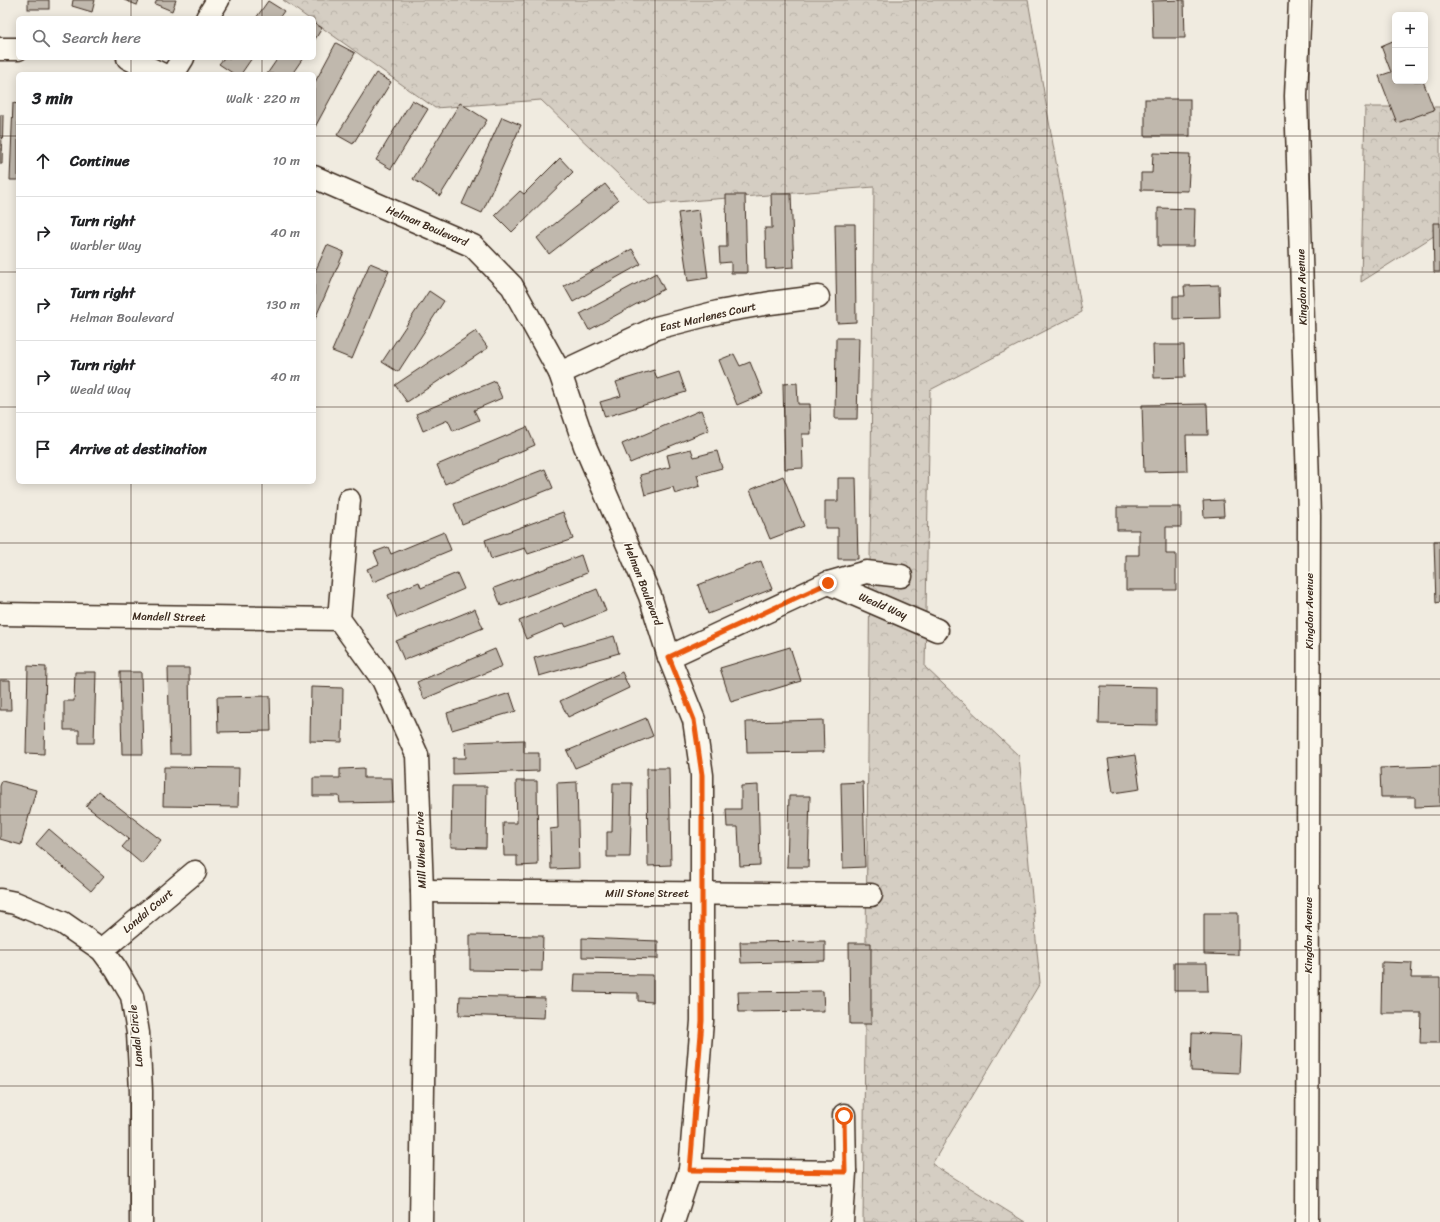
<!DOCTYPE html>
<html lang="en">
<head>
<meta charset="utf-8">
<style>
  :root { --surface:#fff; --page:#f2f2f2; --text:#202124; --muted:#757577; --line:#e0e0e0 }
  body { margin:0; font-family:Sriracha,sans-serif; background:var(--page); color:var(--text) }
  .controls { position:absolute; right:12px; top:12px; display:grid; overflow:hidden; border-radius:6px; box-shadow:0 2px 10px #0003 }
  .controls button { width:36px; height:36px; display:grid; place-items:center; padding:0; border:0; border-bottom:1px solid var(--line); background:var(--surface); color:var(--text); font:20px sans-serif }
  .stop { position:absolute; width:12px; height:12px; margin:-9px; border:3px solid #ea580c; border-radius:50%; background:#fff }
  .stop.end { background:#ea580c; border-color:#fff; box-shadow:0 1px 4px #0008 }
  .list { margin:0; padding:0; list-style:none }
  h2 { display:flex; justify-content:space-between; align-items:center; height:52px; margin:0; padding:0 16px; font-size:17px }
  h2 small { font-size:13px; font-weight:400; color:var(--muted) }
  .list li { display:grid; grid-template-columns:26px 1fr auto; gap:12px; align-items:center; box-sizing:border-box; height:72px; padding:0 16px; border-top:1px solid var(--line) }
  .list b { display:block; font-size:15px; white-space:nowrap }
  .list p { margin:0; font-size:13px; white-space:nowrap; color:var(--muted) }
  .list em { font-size:13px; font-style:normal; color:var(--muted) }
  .icon { flex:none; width:22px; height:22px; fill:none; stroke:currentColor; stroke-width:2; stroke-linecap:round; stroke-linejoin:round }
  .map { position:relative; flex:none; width:1440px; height:1222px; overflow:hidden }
  .search { position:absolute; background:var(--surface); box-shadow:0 2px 10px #0003; left:16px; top:16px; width:300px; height:44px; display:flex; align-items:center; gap:10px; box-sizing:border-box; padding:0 14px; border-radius:6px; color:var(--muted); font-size:15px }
  .panel { position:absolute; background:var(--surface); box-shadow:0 2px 10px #0003; left:16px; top:72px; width:300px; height:412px; border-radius:6px }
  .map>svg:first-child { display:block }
</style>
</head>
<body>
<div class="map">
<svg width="1440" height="1222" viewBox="0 0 1440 1222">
  <defs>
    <pattern id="forest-crowns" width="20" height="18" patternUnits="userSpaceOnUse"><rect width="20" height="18" fill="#d5cec3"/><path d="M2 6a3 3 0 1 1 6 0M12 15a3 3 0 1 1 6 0" fill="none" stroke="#b8b1a7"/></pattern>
  </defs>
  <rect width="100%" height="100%" fill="#f0ebe0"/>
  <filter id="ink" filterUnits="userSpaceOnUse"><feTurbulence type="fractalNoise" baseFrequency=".025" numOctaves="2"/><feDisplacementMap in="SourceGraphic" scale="8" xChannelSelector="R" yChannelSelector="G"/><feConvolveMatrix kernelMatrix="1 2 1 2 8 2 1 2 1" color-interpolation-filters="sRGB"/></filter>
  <g filter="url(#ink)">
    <!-- forest -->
    <g fill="url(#forest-crowns)" stroke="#887c70">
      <polygon points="283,0 1028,0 1082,312 930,390 925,667 1019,756 1040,983 932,1164 1025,1222 863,1222 874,187 649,204 541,100 435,108 314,22 314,18 308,18"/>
      <polygon points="1365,107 1440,107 1440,232 1361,282"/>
    </g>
    <!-- building -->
    <g fill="#c0b8ad" stroke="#3b2a1e">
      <rect x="28" y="0" width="21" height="9"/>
      <polygon points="73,0 95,0 92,12 72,6"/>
      <polygon points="124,0 139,0 137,5"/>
      <polygon points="157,0 176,0 172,11 155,4"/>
      <polygon points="1184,0 1185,38 1153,38 1152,1"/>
      <polygon points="268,1 284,11 279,18 256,18"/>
      <polygon points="314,23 322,28 314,41"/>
      <polygon points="1395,40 1395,81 1423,81 1434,110 1397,123 1379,76 1391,72 1381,46"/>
      <polygon points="336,43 355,53 314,129 314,84"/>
      <polygon points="224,58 252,58 241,74 234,74 219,64"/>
      <polygon points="278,58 303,58 292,74 267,74"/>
      <polygon points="376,73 391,82 353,144 337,135"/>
      <rect x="1145" y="99" width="45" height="37"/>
      <polygon points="412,100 428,109 391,169 376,160"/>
      <polygon points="13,103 18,104 18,180 10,180"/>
      <polygon points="460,103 487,120 440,196 413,179"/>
      <polygon points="0,115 3,115 2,164 0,164"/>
      <polygon points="502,117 521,125 482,213 462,204"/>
      <polygon points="1153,153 1190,154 1188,191 1141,190 1141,173 1152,173"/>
      <polygon points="560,158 573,172 512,232 495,215 520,191 524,194"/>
      <polygon points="605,184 618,200 549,254 537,238"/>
      <polygon points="771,194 791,194 794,267 766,269 765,228 772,228"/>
      <polygon points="726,195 745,195 747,273 731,273 731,262 720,263 719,247 727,247"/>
      <polygon points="1158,208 1195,209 1194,246 1158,246"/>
      <polygon points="699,210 708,278 688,281 678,213"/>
      <polygon points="1433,223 1440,223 1440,272 1434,272"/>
      <polygon points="835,224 855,224 856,322 837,323"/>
      <polygon points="327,245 344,252 314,321 314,274"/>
      <polygon points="632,249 641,264 573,302 564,286"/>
      <polygon points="370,263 389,271 352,359 332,351"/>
      <polygon points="656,273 664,289 589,330 580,314"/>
      <polygon points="1219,285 1220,318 1173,319 1173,296 1185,296 1184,286"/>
      <polygon points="429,291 444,301 398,372 382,362"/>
      <polygon points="476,331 488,348 407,402 395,385"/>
      <polygon points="836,338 859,338 857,419 835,419"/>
      <polygon points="1153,345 1184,345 1185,377 1154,378"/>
      <polygon points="734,354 740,366 750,362 763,394 737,405 719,360"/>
      <polygon points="654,370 657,379 679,372 686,392 605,417 600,402 621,396 616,382"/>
      <polygon points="495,381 502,398 474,410 479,420 453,431 448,420 423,431 416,414"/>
      <polygon points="797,383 798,404 810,404 811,434 802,434 803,468 785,469 783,384"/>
      <polygon points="1207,404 1208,435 1186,435 1187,471 1144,472 1142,405"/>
      <polygon points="701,410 709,430 630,463 622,444"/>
      <polygon points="527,427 535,445 445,484 437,465"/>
      <polygon points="691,449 694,457 717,451 722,468 697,475 700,486 675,494 673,487 645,495 640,475 670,467 667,455"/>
      <polygon points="545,469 553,488 462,524 454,504"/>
      <polygon points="783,476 804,526 770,539 750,490"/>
      <polygon points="838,478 856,478 858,559 838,559 838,528 825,528 825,501 838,501"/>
      <polygon points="1223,500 1224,516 1204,517 1203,501"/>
      <polygon points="1117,507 1181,507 1181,527 1166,527 1166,554 1176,554 1176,590 1126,590 1126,555 1139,555 1139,530 1117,530"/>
      <polygon points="563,512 573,539 528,554 525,548 491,559 485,540"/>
      <polygon points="444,532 451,550 373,582 367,569 379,564 374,552 388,547 391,554"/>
      <polygon points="1434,541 1440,541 1440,602 1436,603"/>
      <polygon points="581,555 587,573 501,606 494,588"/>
      <polygon points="761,561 772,589 708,614 698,585"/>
      <polygon points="457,573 464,589 397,618 388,595 419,582 421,588"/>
      <polygon points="597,589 606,611 566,627 564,623 526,639 519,621"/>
      <polygon points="475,609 483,628 404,660 396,641"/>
      <polygon points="614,636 619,653 539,676 534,658"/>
      <polygon points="790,647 801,681 731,702 720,668"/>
      <polygon points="495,649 502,666 424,699 417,682"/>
      <polygon points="28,666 46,667 44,754 26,753"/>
      <polygon points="168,668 189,668 190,754 170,754"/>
      <polygon points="75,672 96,672 94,743 79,743 79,730 64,730 64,701 74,701"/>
      <polygon points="120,672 141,672 143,754 122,754"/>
      <polygon points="622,672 629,688 568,717 560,701"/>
      <polygon points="0,680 10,680 11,710 0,710"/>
      <polygon points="1100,686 1157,687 1157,725 1099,724"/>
      <polygon points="311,687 343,688 342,742 310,741"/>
      <polygon points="510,693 516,711 452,730 447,713"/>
      <polygon points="270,696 271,731 218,732 217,697"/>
      <polygon points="646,718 653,736 575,768 567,751"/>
      <polygon points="823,720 824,752 747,753 746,722"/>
      <polygon points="524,740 524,753 539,753 539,771 453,774 453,758 466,758 465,742"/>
      <polygon points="1135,755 1140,789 1113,793 1108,759"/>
      <polygon points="1440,766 1440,806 1415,807 1415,797 1381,797 1380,768"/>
      <polygon points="164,767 239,768 238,807 163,806"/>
      <polygon points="364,768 364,778 392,778 393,802 340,803 339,796 313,796 313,778 340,778 340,769"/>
      <polygon points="647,768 669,768 671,865 648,866"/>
      <polygon points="2,781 36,790 21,845 0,839 0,786"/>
      <polygon points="516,781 537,781 538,865 517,866 517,856 504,856 503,823 517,823"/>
      <polygon points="577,782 579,868 551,869 550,829 558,828 557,783"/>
      <polygon points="863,782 865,867 843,868 841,783"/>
      <polygon points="613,783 632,783 630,857 607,857 607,832 612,832"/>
      <polygon points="758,785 760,865 740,866 738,827 727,827 726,809 741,809 741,786"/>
      <polygon points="452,786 487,786 486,848 451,847"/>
      <polygon points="98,791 161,840 142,864 122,847 129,839 86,806"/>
      <polygon points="789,796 810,796 808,867 787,867"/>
      <polygon points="49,829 104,876 91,891 36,844"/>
      <polygon points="1204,913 1238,913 1238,955 1204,954"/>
      <polygon points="470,935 543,936 542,971 470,970"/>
      <polygon points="582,938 658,941 658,959 582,957"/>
      <polygon points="825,941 825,961 741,963 740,942"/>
      <polygon points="849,943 871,943 871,1024 850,1024"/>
      <polygon points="1382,962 1412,963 1411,978 1440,978 1440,1043 1420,1043 1421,1013 1381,1013"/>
      <polygon points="1174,963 1207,963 1208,991 1174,991"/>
      <polygon points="575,974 653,975 653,1002 638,1001 638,993 574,992"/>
      <polygon points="823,991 824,1011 739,1012 738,992"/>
      <polygon points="460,996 545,998 544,1018 459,1015"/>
      <polygon points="1192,1033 1242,1035 1240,1073 1191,1071"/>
    </g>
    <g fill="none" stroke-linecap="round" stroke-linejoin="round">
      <defs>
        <g id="minor">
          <polyline points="1300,0 1296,96 1309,516 1307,1222"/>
          <polyline points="207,18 218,0"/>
          <polyline points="0,49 18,49"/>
          <polyline points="128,58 161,74"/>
          <polyline points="173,74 183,58"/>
          <polyline points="314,177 473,246 512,286 560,373 585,446 650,596 669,657 694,720 702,775 702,1021 690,1170 673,1222"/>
          <polyline points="560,373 656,328 718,312 770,303 818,297"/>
          <polyline points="349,500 339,619 383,680 417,755 422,891 424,1017 421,1222"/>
          <polyline points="828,583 937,630"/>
          <polyline points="0,614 339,619"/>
          <polyline points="669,657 828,583 866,572 901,576"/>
          <polyline points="422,891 871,895"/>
          <polyline points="0,900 15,903 63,923 102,950 116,969 132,996 138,1033 141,1091 141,1222"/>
          <polyline points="102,950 195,872"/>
          <polyline points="690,1170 845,1172"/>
          <polyline points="842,1222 845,1172 844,1115"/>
        </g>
      </defs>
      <!-- minor casing -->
      <use href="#minor" stroke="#3b2a1e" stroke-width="25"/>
      <!-- minor -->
      <use href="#minor" stroke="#fbf7ec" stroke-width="22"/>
    </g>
  </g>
  <g fill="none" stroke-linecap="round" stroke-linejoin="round" filter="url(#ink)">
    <!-- route -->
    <polyline stroke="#ea580c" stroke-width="5" points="828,583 669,657 694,720 702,775 702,1021 690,1170 845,1172 844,1116"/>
  </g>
  <!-- grid -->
  <path fill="none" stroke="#3b2a1e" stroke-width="1" stroke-opacity="0.55" d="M131 0V18M262 0V18M393 0V1222M524 0V1222M655 0V1222M785 0V1222M916 0V1222M1047 0V1222M1178 0V1222M1309 0V1222M131 58V74M262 58V74M0 136H18M314 136H1440M0 272H18M314 272H1440M0 407H18M314 407H1440M131 482V1222M262 482V1222M0 543H1440M0 679H1440M0 815H1440M0 950H1440M0 1086H1440"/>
  <g text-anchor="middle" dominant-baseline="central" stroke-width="3" stroke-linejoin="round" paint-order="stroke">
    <!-- street labels -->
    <g font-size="11" fill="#3b2a1e" stroke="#fbf7ec">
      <text transform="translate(427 226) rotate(23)">Helman Boulevard</text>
      <text transform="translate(1302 287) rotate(-92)">Kingdon Avenue</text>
      <text transform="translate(708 317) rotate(-13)">East Marlenes Court</text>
      <text transform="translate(643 584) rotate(69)">Helman Boulevard</text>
      <text transform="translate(883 606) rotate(23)">Weald Way</text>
      <text transform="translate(1309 611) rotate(-90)">Kingdon Avenue</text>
      <text transform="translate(169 617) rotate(1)">Mandell Street</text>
      <text transform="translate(421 850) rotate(-92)">Mill Wheel Drive</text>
      <text x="647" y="893">Mill Stone Street</text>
      <text transform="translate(148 911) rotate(-40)">Londal Court</text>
      <text transform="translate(1308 935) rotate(-90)">Kingdon Avenue</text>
      <text transform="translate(136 1036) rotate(-96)">Londal Circle</text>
    </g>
  </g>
</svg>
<div class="controls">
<button>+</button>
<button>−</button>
</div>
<div class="stop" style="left:844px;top:1116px"></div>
<div class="stop end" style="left:828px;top:583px"></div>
<div class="search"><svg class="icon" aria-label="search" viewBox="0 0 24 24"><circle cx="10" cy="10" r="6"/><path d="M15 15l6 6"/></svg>Search here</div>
<section class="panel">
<h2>3 min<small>Walk · 220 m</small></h2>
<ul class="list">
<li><svg class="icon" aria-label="ahead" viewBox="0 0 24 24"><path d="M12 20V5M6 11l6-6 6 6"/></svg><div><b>Continue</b></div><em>10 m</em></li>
<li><svg class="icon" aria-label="right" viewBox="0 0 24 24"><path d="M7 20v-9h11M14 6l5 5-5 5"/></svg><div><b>Turn right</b><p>Warbler Way</p></div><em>40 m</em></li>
<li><svg class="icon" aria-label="right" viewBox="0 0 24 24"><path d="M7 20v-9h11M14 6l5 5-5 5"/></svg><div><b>Turn right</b><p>Helman Boulevard</p></div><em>130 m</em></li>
<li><svg class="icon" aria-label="right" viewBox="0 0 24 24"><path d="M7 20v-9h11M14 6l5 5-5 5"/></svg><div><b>Turn right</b><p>Weald Way</p></div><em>40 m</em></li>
<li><svg class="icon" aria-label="arrive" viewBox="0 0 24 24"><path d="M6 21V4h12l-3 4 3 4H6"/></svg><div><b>Arrive at destination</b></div></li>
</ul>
</section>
</div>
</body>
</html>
